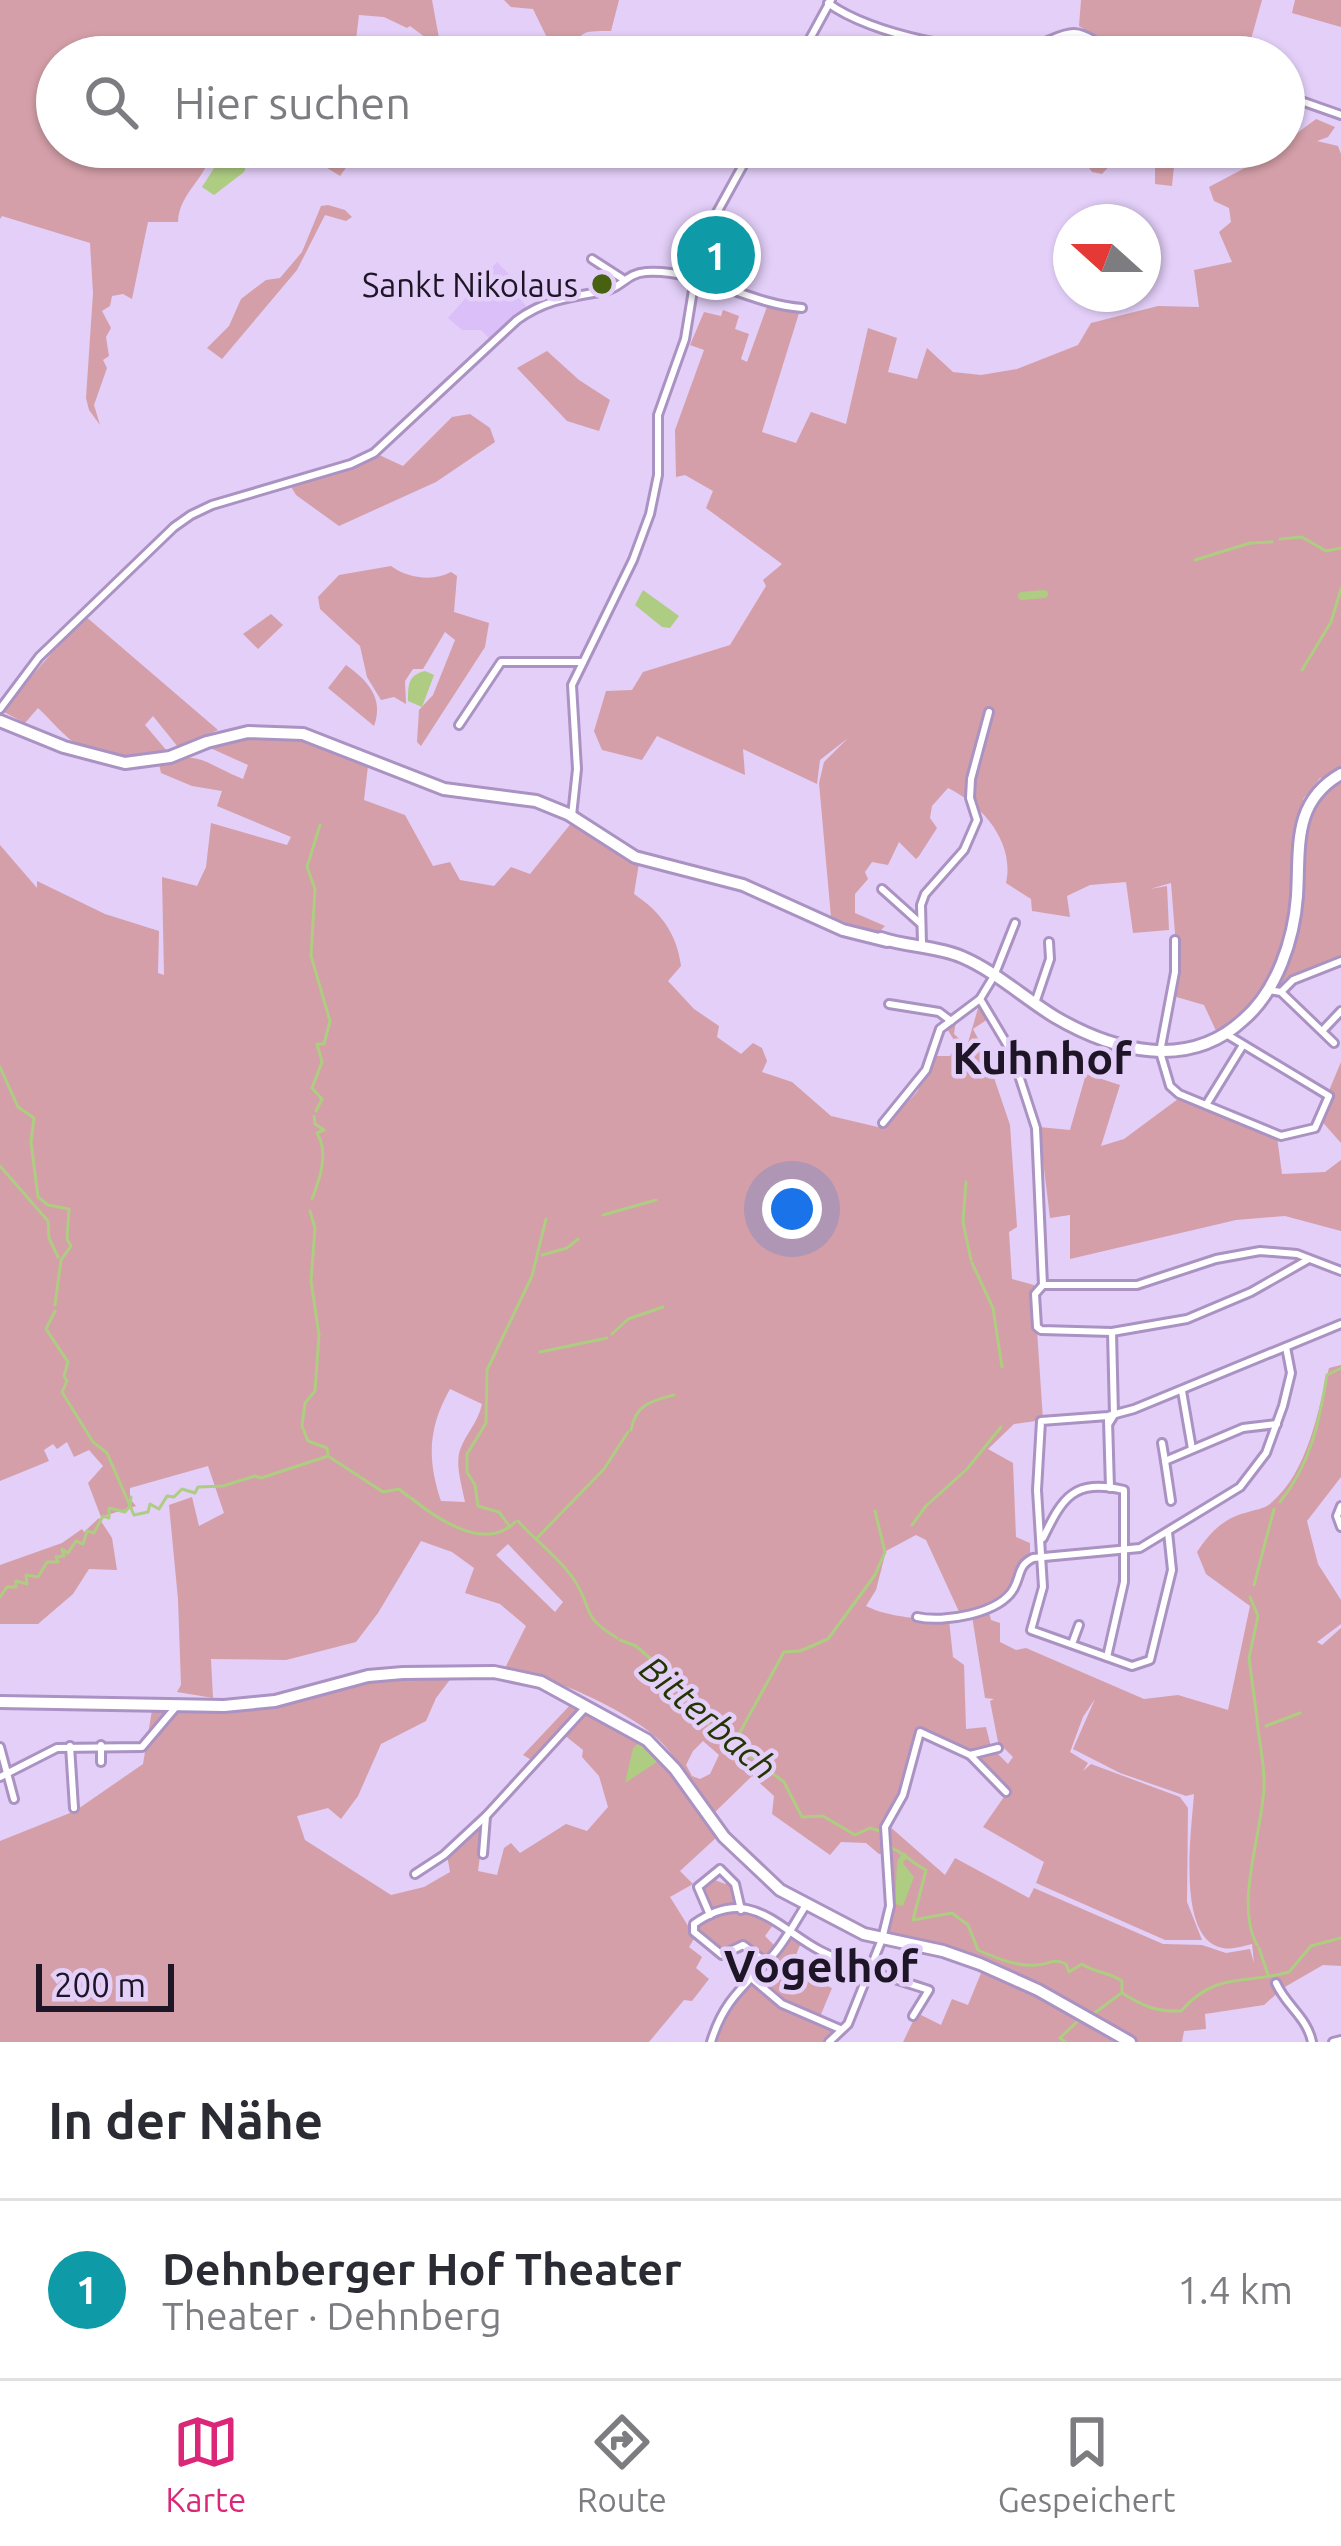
<!DOCTYPE html>
<html lang="de">
<head>
<meta charset="utf-8">
<style>
  :root { --surface:#fff; --page:#f7f7f7; --text:#2b2b33; --muted:#7c7c81; --line:#e1e1e2; --accent:#db2777 }
  body { margin:0; font-family:Ubuntu,sans-serif; background:var(--page); color:var(--text) }
  .compass { position:absolute; left:1053px; top:204px; width:108px; height:108px; border-radius:50%; background:var(--surface); box-shadow:0 3px 9px #0004; rotate:291deg }
  .scale { position:absolute; left:36px; bottom:30px; width:138px; box-sizing:border-box; padding-left:12px; border:6px solid #1e1527; border-top:0; font-size:33px; line-height:42px; white-space:nowrap; color:#1e1527; -webkit-text-stroke:9px #e3cff8; paint-order:stroke }
  .you { position:absolute; left:792px; top:1209px; width:42px; height:42px; margin:-30px; border:9px solid #fff; border-radius:50%; background:#1a73e8; box-shadow:0 0 0 18px #1a73e833 }
  .badge { display:grid; place-items:center; width:78px; height:78px; border-radius:50%; background:var(--accent); color:#fff; font-size:39px; font-weight:700 }
  .pin { position:absolute; translate:-50% -50%; border:6px solid #fff; box-shadow:0 3px 12px #0006 }
  .list { margin:0; padding:0; list-style:none }
  h2 { display:flex; justify-content:space-between; align-items:center; height:156px; margin:0; padding:0 48px; font-size:51px }
  h2 small { font-size:39px; font-weight:400; color:var(--muted) }
  .list li { display:grid; grid-template-columns:78px 1fr auto; gap:36px; align-items:center; box-sizing:border-box; height:180px; padding:0 48px; border-top:3px solid var(--line) }
  .list b { display:block; font-size:45px; white-space:nowrap }
  .list p { margin:0; font-size:39px; white-space:nowrap; color:var(--muted) }
  .list em { font-size:39px; font-style:normal; color:var(--muted) }
  .icon { flex:none; width:66px; height:66px; fill:none; stroke:currentColor; stroke-width:2; stroke-linecap:round; stroke-linejoin:round }
  .map { position:relative; flex:none; width:1341px; height:2042px; overflow:hidden }
  .search { position:absolute; background:var(--surface); box-shadow:0 3px 9px #0004; left:36px; right:36px; top:36px; height:132px; display:flex; align-items:center; gap:30px; box-sizing:border-box; padding:0 42px; border-radius:66px; color:var(--muted); font-size:45px }
  .sheet { height:336px; background:var(--surface) }
  nav { display:flex; justify-content:space-around; align-items:center; box-sizing:border-box; height:168px; border-top:3px solid var(--line); background:var(--surface); font-size:33px; color:var(--muted) }
  nav a { display:grid; justify-items:center; gap:6px }
  nav .on { color:var(--accent) }
  .map>svg:first-child { display:block }
</style>
</head>
<body>
<div class="map">
<svg width="1341" height="2042" viewBox="0 0 1341 2042">
  <rect width="100%" height="100%" fill="#e3cff8"/>
  <!-- built -->
  <polygon fill="#dbbff8" points="497,262 516,281 520,298 529,310 493,342 481,330 462,330 448,318"/>
  <!-- green -->
  <g fill="#d49fa8" fill-rule="evenodd">
    <path d="M0 0H432L441 49 410 26 407 28 384 17 359 15 355 48 382 57H57V147H213C208 178 179 192 178 222H148L132 299 123 294 112 296 110 306 102 311 111 328 106 337 109 356 103 360 107 368 94 405 100 425 89 410 86 398 93 293 90 243 2 216 0 219Z"/>
    <path d="M504 0H619L611 31C579 31 582 31 568 57L551 46 533 9 511 7Z"/>
    <polygon points="1081,0 1262,0 1246,57 1126,57 1079,26"/>
    <polygon points="1295,0 1341,0 1341,27 1292,13"/>
    <path d="M1316 119 1335 127 1328 137 1317 141 1338 146 1341 154V770L1326 780 1320 778 1303 799 1306 802C1292 831 1294 856 1292 887 1289 954 1270 993 1218 1035L1204 1005 1173 996 1178 971 1171 883 1150 889 1167 886 1169 930 1133 933 1126 882 1090 885 1067 896 1070 917 1032 911 1031 899 1006 883C1015 843 983 805 948 788L932 806 930 818 937 828 919 856 916 859 899 842 888 865 872 862 865 872 868 879 855 894V913L885 926 877 934 831 917 819 783 824 762 848 738 820 760 817 784 743 749 745 775 657 736 642 760 602 750 594 731 606 691 632 690 643 672 730 645 766 586 763 580 782 564 706 508 713 491 685 475 676 477 675 430 704 350 690 345 704 312 721 316 723 310 739 316 735 329 749 334 741 359 747 362 768 304 800 310 762 432 796 443 811 412 846 424 868 328 897 338 888 372 917 379 927 348 953 372 981 375 1017 369 1078 345 1091 323 1158 306 1199 307 1194 270 1232 262 1219 232 1231 222 1229 208 1214 201 1209 187 1284 147V143Z"/>
    <polygon points="294,147 361,147 340,176"/>
    <polygon points="1097,147 1127,147 1102,174 1092,172 1087,165"/>
    <polygon points="1155,147 1176,147 1172,186 1155,184"/>
    <polygon points="328,205 345,210 352,217 346,221 325,215 297,270 222,359 207,348 229,326 241,299 266,280 280,278 302,252 321,206"/>
    <polygon points="547,351 579,380 610,400 599,431 567,421 517,368"/>
    <polygon points="470,414 490,428 495,442 436,482 339,526 296,495 290,485 337,473 377,454 403,466 452,417"/>
    <path d="M391 566C407 578 433 582 451 572L457 576 454 612 489 623 485 647 421 746 417 742 419 710 433 695 455 640 445 632 423 669H413L405 681 406 704 394 697 381 700 367 677 360 646 320 609 318 597 339 575Z"/>
    <polygon points="271,614 283,625 258,649 243,634"/>
    <path d="M84 615 218 730 178 747 153 716 145 725 167 751C141 757 105 760 81 747 66 739 51 720 38 708L25 723 2 711Z"/>
    <path d="M346 665C368 681 384 698 374 726L328 688Z"/>
    <path d="M247 736 308 740 389 773 368 766 364 800 405 815 433 866 450 862 460 880 494 886 511 867 530 874 573 821 639 863 634 894C661 912 677 934 681 966L668 981 694 1009 719 1026 717 1037 741 1054 753 1043 762 1048 767 1061 762 1072 792 1082 831 1116 882 1128 917 1092 936 1056H950L957 1045 946 1027 956 1020 954 1034 967 1046 979 1005 988 1019 973 1029 986 1054 1010 1125 1017 1227 1009 1232 1012 1279 1034 1285 1043 1420 1014 1424 988 1449 1013 1463 1016 1537 1030 1543V1555C1016 1565 1018 1578 1008 1590 998 1602 975 1610 961 1616L926 1540 916 1535 886 1551 876 1590 866 1606C889 1618 924 1619 949 1620L953 1657 964 1665 966 1729 986 1727 991 1747 973 1754 933 1736 920 1726 902 1794 886 1820V1854H879L866 1843 841 1842 830 1855 772 1814 774 1796 752 1776 713 1814C697 1792 682 1765 664 1745 636 1713 547 1674 505 1668L526 1626 500 1604 465 1593 474 1568 452 1552 421 1541 378 1613 356 1642 286 1660 211 1659 213 1698 177 1692 181 1685 178 1599 169 1505 192 1497 199 1526 224 1513 208 1466 130 1488V1499L136 1506 101 1517 88 1483 103 1466 89 1450 74 1457 67 1442 57 1449 53 1444 44 1450 49 1461 0 1481V845L37 888V881L105 914 159 931 158 973 164 975 162 877 197 886 206 867 211 823 287 845 291 837 217 806 222 791 192 786 161 773 159 764C200 749 205 764 243 779L248 765 208 747ZM450 1389 482 1404C478 1423 466 1433 460 1450 455 1465 462 1486 465 1502L441 1501C427 1459 428 1428 450 1389ZM508 1544 563 1602 555 1612 496 1555ZM703 1741 719 1755 710 1774 700 1779 692 1776 686 1765 693 1751Z"/>
    <path d="M1341 781V962L1292 979 1284 989 1277 985C1286 964 1296 944 1300 922 1310 867 1288 817 1341 781Z"/>
    <polygon points="1341,1062 1341,1143 1318,1117"/>
    <polygon points="1086,1074 1120,1085 1101,1146 1124,1139 1182,1096 1277,1137 1282,1174 1325,1172 1341,1160 1341,1231 1285,1216 1236,1220 1070,1259 1070,1215 1050,1218 1039,1127 1070,1130"/>
    <path d="M1341 1365V1477L1307 1521 1318 1564 1341 1600V1624L1317 1642 1322 1645 1341 1628V1966L1323 1965 1283 1988 1264 2005 1205 2014 1206 2029 1184 2031 1182 2042H903L917 2013 941 2025 952 1999 968 2005 986 1961 889 1933 893 1916 888 1825 945 1875 955 1858 1029 1898 1034 1888 1163 1944 1202 1945 1226 1953 1250 1949 1254 1963 1252 1944C1243 1946 1231 1950 1223 1948 1175 1940 1192 1828 1194 1794L1186 1796 1120 1773 1073 1749 1095 1699 1083 1717 1070 1752 1088 1763 1083 1771 1091 1764 1180 1797 1188 1808 1187 1902 1202 1940H1165L1036 1883 1044 1862 983 1827 1006 1794 973 1756 994 1750 1008 1764 1013 1757 998 1742 990 1701 994 1699 985 1698 972 1616 988 1608 991 1620 1000 1623V1642L1016 1650 1026 1648 1144 1699 1178 1695 1228 1710 1250 1606 1206 1574 1197 1552C1209 1534 1222 1519 1245 1513 1253 1510 1265 1509 1271 1503 1308 1472 1318 1411 1329 1368Z"/>
    <polygon points="99,1518 112,1538 117,1570 89,1569 73,1594 38,1624 0,1624 0,1565 62,1543 82,1529 84,1532"/>
    <path d="M478 1674 520 1678 583 1707 533 1761 523 1755 573 1702 513 1680 452 1677 436 1698 426 1721 381 1744 358 1796 341 1819 328 1808 297 1816 305 1840 391 1895 424 1887 450 1872 447 1855 485 1819 478 1871 497 1875 504 1848 511 1843 520 1853 566 1824 587 1831 608 1807 599 1776 582 1757 583 1750 563 1734 587 1708C657 1748 672 1772 718 1836L680 1871 693 1884 670 1897 695 1937 689 1947 702 1957 696 1968 709 1979 692 2001 684 2000 649 2042H0V1841L75 1811 143 1764 152 1710 220 1709 387 1676Z"/>
    <path d="M710 1878 725 1884 731 1880 738 1907 714 1911C706 1903 701 1894 702 1883Z"/>
    <polygon points="722,1914 758,1914 776,1921 765,1936 776,1947 768,1957 743,1943 723,1952 696,1928 698,1923"/>
    <polygon points="790,1934 802,1940 790,1970 832,1988 819,2019 768,1991 787,1969 772,1959"/>
    <polygon points="748,1980 782,2008 836,2031 827,2042 712,2042 722,2016"/>
  </g>
  <!-- water -->
  <g fill="#aecc82">
    <polygon points="218,147 248,161 244,172 214,195 202,187 216,165"/>
    <polygon points="643,590 679,616 670,628 662,627 635,605"/>
    <path d="M425 671 434 675 422 707 408 701C408 685 408 675 425 671Z"/>
    <polygon points="639,1743 657,1762 625,1783 633,1748"/>
    <polygon points="897,1862 903,1863 914,1877 903,1906 895,1904"/>
  </g>
  <g fill="none" stroke-linecap="round" stroke-linejoin="round">
    <!-- stream -->
    <g stroke="#aecc82" stroke-width="3">
      <polyline points="1280,539 1302,537 1326,551 1341,548"/>
      <polyline points="1195,560 1250,543 1272,542"/>
      <polyline points="1302,670 1331,622 1341,589"/>
      <polyline points="0,1067 18,1107 34,1118 31,1142 38,1197 48,1205 69,1209 67,1239 71,1246 61,1260 55,1305"/>
      <polyline points="316,1111 322,1099 312,1088 322,1062 317,1044 324,1044 330,1021 311,956 315,889 307,867 320,825"/>
      <polyline points="0,1166 48,1221 49,1238 58,1257"/>
      <polyline points="966,1182 963,1222 971,1260"/>
      <path d="M312 1199C320 1179 329 1153 317 1133L324 1130 315 1124 314 1116"/>
      <polyline points="310,1211 315,1228 311,1281 319,1335 315,1391 305,1403 302,1426 308,1441 327,1448 328,1456"/>
      <polyline points="603,1215 656,1200"/>
      <polyline points="542,1255 567,1248 578,1239"/>
      <polyline points="972,1263 993,1308 1002,1367"/>
      <polyline points="55,1311 46,1329 68,1362 64,1376 67,1381 62,1392 93,1442 107,1453 134,1515 148,1512 150,1504 159,1509 167,1496 174,1497 182,1489 195,1493 198,1487 223,1486 255,1476 261,1478 328,1456 383,1492 399,1489 409,1497"/>
      <polyline points="612,1334 628,1319 663,1307"/>
      <polyline points="540,1352 607,1338"/>
      <path d="M631 1430C636 1404 651 1401 674 1395"/>
      <path d="M411 1498C437 1519 485 1552 515 1522"/>
      <path d="M1280 1502C1311 1463 1319 1423 1327 1375L1341 1368"/>
      <path d="M518 1521C536 1541 557 1556 573 1578 595 1610 578 1614 617 1638"/>
      <polyline points="912,1525 926,1506 967,1469 1001,1427"/>
      <polyline points="510,1527 499,1512 478,1506 475,1485 467,1472 467,1454 486,1423 487,1370 532,1276 546,1219"/>
      <polyline points="537,1538 604,1469 628,1432"/>
      <polyline points="1254,1585 1274,1509"/>
      <polyline points="0,1597 7,1587 16,1587 16,1581 27,1584 26,1575 38,1577 47,1562 58,1562 56,1557 64,1556 62,1549 68,1553 76,1541 83,1544 87,1531 94,1533 103,1516 109,1518 109,1508 125,1512 130,1506 131,1497"/>
      <polyline points="1250,1597 1258,1616 1249,1658 1257,1718"/>
      <path d="M620 1640 636 1646 683 1687 705 1722 784 1782 802 1817 823 1816 855 1835 870 1828 880 1831 883 1846C901 1848 909 1862 926 1870L913 1920 952 1913 968 1925 978 1950C996 1958 1017 1967 1037 1965 1050 1964 1053 1958 1066 1964L1069 1972 1082 1964C1095 1973 1109 1972 1122 1981V1993C1143 2006 1156 2012 1181 2011 1216 1971 1244 1985 1289 1972L1311 1946 1341 1938"/>
      <polyline points="1266,1726 1300,1713"/>
      <polyline points="734,1743 784,1652 800,1651 828,1639 875,1575 885,1552 875,1511"/>
      <path d="M1257 1945C1234 1904 1263 1831 1264 1786 1265 1765 1259 1742 1257 1720"/>
      <polyline points="1259,1948 1268,1975"/>
      <polyline points="1092,2015 1120,1994"/>
      <polyline points="1065,2042 1060,2038 1079,2020"/>
    </g>
    <!-- canal -->
    <polyline stroke="#aecc82" stroke-width="6" points="900,1862 904,1856"/>
    <!-- river -->
    <polyline stroke="#aecc82" stroke-width="8" points="1022,596 1044,594"/>
    <defs>
      <g id="street">
        <path d="M828 3C871 35 976 56 1029 47 1044 45 1059 33 1074 33 1090 34 1103 48 1115 57"/>
        <polyline points="800,57 831,0"/>
        <polyline points="1284,95 1341,115"/>
        <polyline points="592,259 623,279"/>
        <polyline points="688,275 698,247 753,147"/>
        <path d="M0 709 39 657 174 527 191 515 212 505 351 464 374 453 517 320C546 299 571 297 605 291 621 288 627 273 646 272 701 269 748 304 802 308"/>
        <polyline points="459,725 501,662 583,662"/>
        <polyline points="572,816 577,769 572,685 633,560 650,514 658,475 658,415 685,339 695,278"/>
        <polyline points="882,889 921,924"/>
        <polyline points="1175,940 1175,972 1160,1052 1170,1086 1179,1094 1281,1136 1315,1128 1329,1096 1226,1034"/>
        <polyline points="922,944 921,905 925,894 964,850 977,820 970,798 971,779 989,712"/>
        <polyline points="1268,990 1281,992 1334,1043"/>
        <polyline points="1281,992 1293,980 1341,961"/>
        <polyline points="980,999 1011,1051 1036,1128 1043,1285"/>
        <polyline points="1035,1003 1050,959 1049,942"/>
        <polyline points="889,1004 939,1012 951,1021"/>
        <polyline points="1323,1030 1341,1011"/>
        <polyline points="1206,1105 1243,1045"/>
        <polyline points="883,1123 926,1070 940,1029 980,999 994,976 1015,923"/>
        <polyline points="1043,1285 1035,1294 1037,1327 1041,1330 1112,1332 1187,1319 1251,1292 1309,1259"/>
        <polyline points="1043,1285 1137,1285 1216,1259 1260,1251 1297,1254 1341,1271"/>
        <polyline points="1182,1391 1192,1449"/>
        <polyline points="1108,1420 1110,1488"/>
        <polyline points="1109,1423 1114,1415 1112,1332"/>
        <polyline points="1162,1443 1165,1461"/>
        <polyline points="1171,1501 1165,1461 1243,1428 1277,1424"/>
        <polyline points="1341,1506 1337,1516 1341,1527"/>
        <polyline points="1168,1532 1172,1570 1150,1660 1132,1666 1031,1630 1043,1587 1037,1490 1041,1421 1108,1416 1134,1409 1341,1324"/>
        <path d="M1043 1538C1063 1497 1073 1479 1124 1490V1582L1107 1657"/>
        <path d="M917 1617C943 1623 1000 1614 1014 1588 1021 1575 1018 1565 1033 1558L1140 1548 1240 1487 1266 1453 1283 1406 1291 1373 1286 1347"/>
        <polyline points="1072,1644 1079,1625"/>
        <polyline points="101,1745 101,1762"/>
        <polyline points="70,1746 74,1808"/>
        <polyline points="0,1747 14,1799"/>
        <polyline points="970,1755 998,1748"/>
        <polyline points="0,1777 57,1748 142,1747 175,1708"/>
        <polyline points="483,1854 486,1816 585,1708"/>
        <polyline points="415,1874 444,1855 486,1816"/>
        <polyline points="710,1915 698,1887 720,1869 735,1884 741,1910"/>
        <path d="M766 1962 743 1945 722 1955 694 1932V1924C750 1884 778 1929 821 1951 855 1968 893 1978 929 1990L913 2016"/>
        <polyline points="749,1976 782,2004 840,2029"/>
        <path d="M1276 1983C1286 2006 1307 2017 1312 2042"/>
        <path d="M711 2042C724 1999 745 1986 773 1955 786 1940 795 1922 806 1905"/>
        <polyline points="829,2042 848,2024 882,1939 890,1906 885,1827 903,1795 920,1732 970,1755 1006,1792"/>
        <polyline points="1333,2042 1341,2040"/>
      </g>
      <g id="secondary">
        <polyline points="0,721 64,747 125,763 170,757 207,742 248,732 303,734 444,789 536,801 568,814 635,857 743,885 843,930 887,941"/>
        <path d="M881 938C907 947 937 946 962 957 995 971 1024 998 1055 1017 1113 1051 1188 1071 1243 1020 1277 991 1294 939 1297 896 1300 847 1292 802 1341 774"/>
        <polyline points="0,1702 224,1706 275,1701 368,1676 403,1673 494,1672 541,1682 647,1740 675,1769 724,1837 780,1890 864,1934 943,1951 980,1964 1038,1990 1130,2042"/>
      </g>
    </defs>
    <!-- street casing -->
    <use href="#street" stroke="#aa92c2" stroke-width="12"/>
    <!-- secondary casing -->
    <use href="#secondary" stroke="#aa92c2" stroke-width="16"/>
    <!-- street -->
    <use href="#street" stroke="#fff" stroke-width="6"/>
    <!-- secondary -->
    <use href="#secondary" stroke="#fff" stroke-width="10"/>
  </g>
  <!-- markers -->
  <circle fill="#476111" stroke="#e3cff8" stroke-width="4.5" cx="602" cy="284" r="12"/>
  <g text-anchor="middle" dominant-baseline="central" stroke-width="9" stroke-linejoin="round" paint-order="stroke">
    <!-- poi labels -->
    <g font-size="33" fill="#1e1527" stroke="#e3cff8" text-anchor="end">
      <text x="578" y="284">Sankt Nikolaus</text>
    </g>
    <!-- water labels -->
    <g font-size="36" font-style="italic" fill="#233500" stroke="#e3cff8">
      <text transform="translate(709 1717) rotate(41)">Bitterbach</text>
    </g>
    <!-- district labels -->
    <g font-size="45" font-weight="bold" fill="#1e1527" stroke="#e3cff8">
      <text x="1042" y="1057">Kuhnhof</text>
      <text x="821" y="1965">Vogelhof</text>
    </g>
  </g>
</svg>
<svg class="compass" viewBox="-18 -18 36 36"><path d="M0-13l5 13h-10z" fill="#e53935"/><path d="M0 13l5-13h-10z" fill="#7c7c81"/></svg>
<div class="scale">200 m</div>
<div class="you"></div>
<div class="pin badge" style="left:716px;top:255px;background:#0f9aa8">1</div>
<div class="search"><svg class="icon" aria-label="search" viewBox="0 0 24 24"><circle cx="10" cy="10" r="6"/><path d="M15 15l6 6"/></svg>Hier suchen</div>
</div>
<section class="sheet">
<h2>In der Nähe<small></small></h2>
<ul class="list">
<li><span class="badge" style="background:#0f9aa8">1</span><div><b>Dehnberger Hof Theater</b><p>Theater · Dehnberg</p></div><em>1.4 km</em></li>
</ul>
</section>
<nav>
<a class="on"><svg class="icon" aria-label="map" viewBox="0 0 24 24"><path d="M3 6l6-2 6 2 6-2v14l-6 2-6-2-6 2zM9 4v14M15 6v14"/></svg>Karte</a>
<a><svg class="icon" aria-label="directions" viewBox="0 0 24 24"><path d="M12 3l9 9-9 9-9-9zM9 14v-3h6M13 9l2 2-2 2"/></svg>Route</a>
<a><svg class="icon" aria-label="saved" viewBox="0 0 24 24"><path d="M7 4h10v16l-5-4-5 4z"/></svg>Gespeichert</a>
</nav>
</body>
</html>
